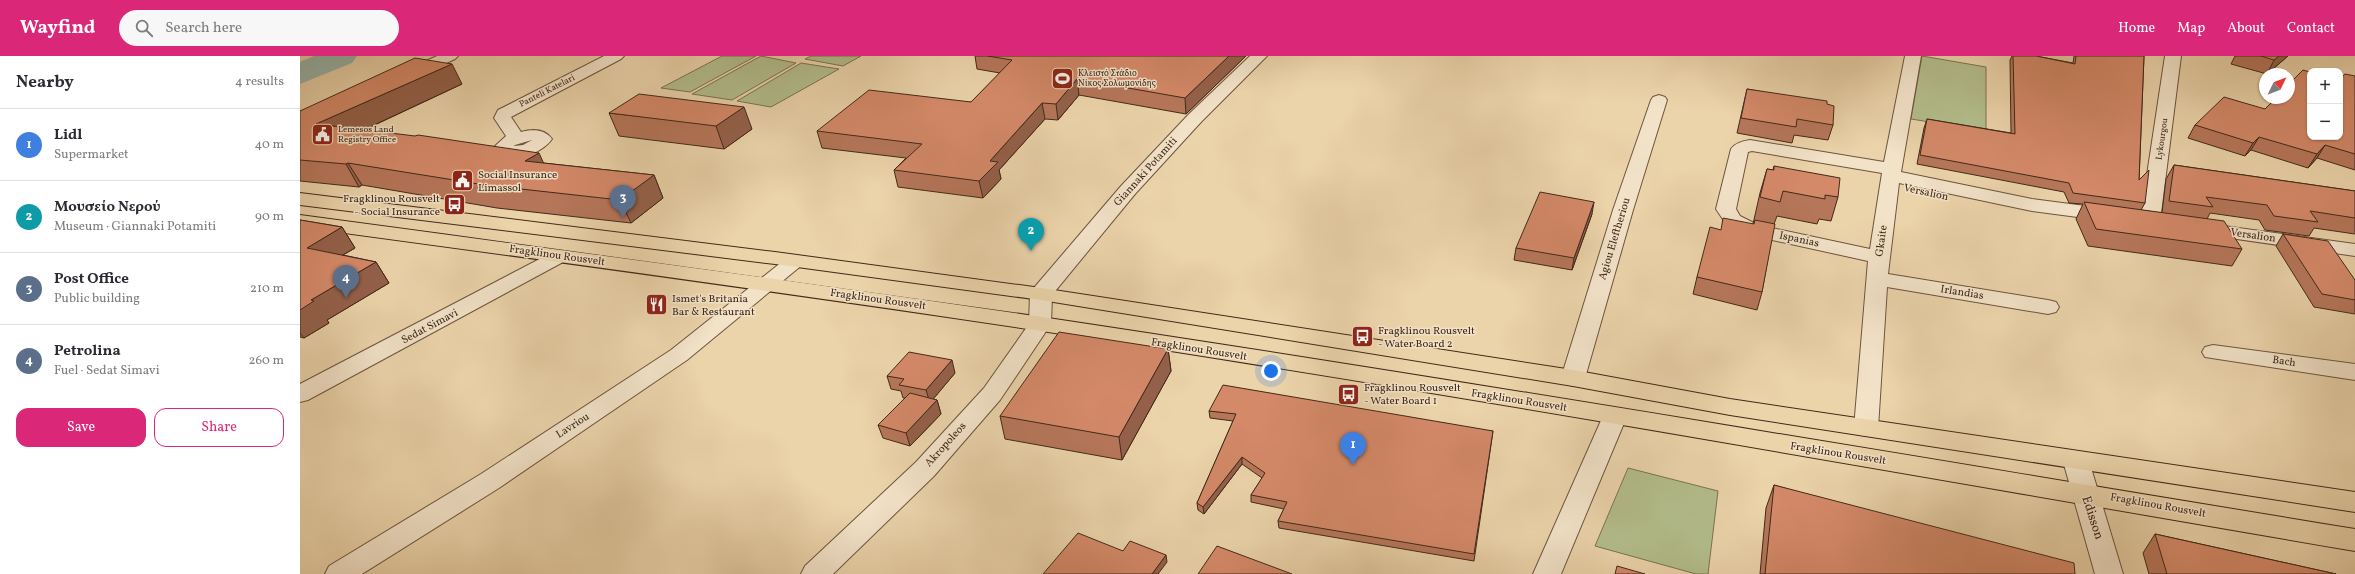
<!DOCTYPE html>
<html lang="en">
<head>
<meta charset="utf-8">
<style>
  :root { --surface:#fff; --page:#f7f7f7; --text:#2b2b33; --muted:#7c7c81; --line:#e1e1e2; --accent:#db2777 }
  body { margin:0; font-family:Vollkorn,serif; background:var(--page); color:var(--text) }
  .controls { position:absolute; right:12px; top:12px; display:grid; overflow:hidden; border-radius:8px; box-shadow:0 1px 3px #0004 }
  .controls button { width:36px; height:36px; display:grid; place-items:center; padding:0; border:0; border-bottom:1px solid var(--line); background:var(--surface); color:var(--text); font:20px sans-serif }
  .compass { position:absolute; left:1959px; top:12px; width:36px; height:36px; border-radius:50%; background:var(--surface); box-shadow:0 1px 3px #0004; rotate:47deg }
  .you { position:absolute; left:971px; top:315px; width:14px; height:14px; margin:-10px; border:3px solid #fff; border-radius:50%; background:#1a73e8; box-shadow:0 0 0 6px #1a73e833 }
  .badge { display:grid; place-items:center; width:26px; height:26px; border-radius:50%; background:var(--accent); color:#fff; font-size:13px; font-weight:700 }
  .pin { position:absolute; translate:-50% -33px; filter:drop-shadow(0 1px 2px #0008) }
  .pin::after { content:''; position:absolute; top:21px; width:14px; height:12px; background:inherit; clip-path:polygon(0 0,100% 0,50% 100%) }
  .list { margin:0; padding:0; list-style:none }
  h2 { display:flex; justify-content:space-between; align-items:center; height:52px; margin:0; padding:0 16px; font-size:17px }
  h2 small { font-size:13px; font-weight:400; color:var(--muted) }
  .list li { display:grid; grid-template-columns:26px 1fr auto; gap:12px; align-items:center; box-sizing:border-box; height:72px; padding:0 16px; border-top:1px solid var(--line) }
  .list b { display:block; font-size:15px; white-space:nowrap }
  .list p { margin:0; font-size:13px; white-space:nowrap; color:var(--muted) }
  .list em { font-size:13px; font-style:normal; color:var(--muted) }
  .actions { display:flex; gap:8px; padding:12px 16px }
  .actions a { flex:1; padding:9px 0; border:1px solid var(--accent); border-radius:12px; text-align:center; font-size:14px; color:var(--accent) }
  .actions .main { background:var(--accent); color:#fff }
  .icon { flex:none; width:22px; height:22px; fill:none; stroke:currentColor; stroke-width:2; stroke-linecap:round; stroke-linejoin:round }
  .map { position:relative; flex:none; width:2055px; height:518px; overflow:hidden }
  header { display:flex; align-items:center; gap:24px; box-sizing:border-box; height:56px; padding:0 20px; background:var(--accent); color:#fff }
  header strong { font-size:19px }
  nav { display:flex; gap:22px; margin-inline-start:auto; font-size:14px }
  .search { width:280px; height:36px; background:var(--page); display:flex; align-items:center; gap:10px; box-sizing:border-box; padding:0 14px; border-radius:22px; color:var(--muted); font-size:15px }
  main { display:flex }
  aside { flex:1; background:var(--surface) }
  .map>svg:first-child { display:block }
</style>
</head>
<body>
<header>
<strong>Wayfind</strong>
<div class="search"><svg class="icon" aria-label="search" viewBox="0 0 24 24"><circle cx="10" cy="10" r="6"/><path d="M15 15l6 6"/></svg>Search here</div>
<nav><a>Home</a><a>Map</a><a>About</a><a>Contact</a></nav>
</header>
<main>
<aside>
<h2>Nearby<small>4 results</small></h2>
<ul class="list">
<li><span class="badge" style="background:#3f7fe0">1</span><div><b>Lidl</b><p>Supermarket</p></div><em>40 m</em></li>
<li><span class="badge" style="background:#0f9aa8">2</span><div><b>Μουσείο Νερού</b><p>Museum · Giannaki Potamiti</p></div><em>90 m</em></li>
<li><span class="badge" style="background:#5c6f8a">3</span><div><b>Post Office</b><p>Public building</p></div><em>210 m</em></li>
<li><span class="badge" style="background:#5c6f8a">4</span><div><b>Petrolina</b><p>Fuel · Sedat Simavi</p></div><em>260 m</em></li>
</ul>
<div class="actions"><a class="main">Save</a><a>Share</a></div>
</aside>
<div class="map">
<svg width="2055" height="518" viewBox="0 0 2055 518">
  <rect width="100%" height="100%" fill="#ebd3aa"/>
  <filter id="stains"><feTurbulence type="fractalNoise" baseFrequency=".005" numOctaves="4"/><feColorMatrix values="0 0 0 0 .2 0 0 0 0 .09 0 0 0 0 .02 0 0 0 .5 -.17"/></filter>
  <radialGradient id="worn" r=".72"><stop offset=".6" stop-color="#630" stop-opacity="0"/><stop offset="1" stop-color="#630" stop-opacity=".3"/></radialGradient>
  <!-- green -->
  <g fill="#b3bd8c" stroke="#7a7353">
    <polygon points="422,0 456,0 390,36 361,32"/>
    <polygon points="461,0 496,7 432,44 392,38"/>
    <polygon points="511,0 561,0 543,10 505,3"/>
    <polygon points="1622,0 1686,11 1686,75 1611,63"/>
    <polygon points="501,7 539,13 471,51 437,45"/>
    <polygon points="1328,412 1418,435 1408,518 1396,518 1295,490"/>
  </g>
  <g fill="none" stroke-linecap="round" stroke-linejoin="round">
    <!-- river -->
    <polygon fill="#98b7ac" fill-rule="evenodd" points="14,0 57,0 52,7 0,28 0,6"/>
    <defs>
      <g id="minor">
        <polygon points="137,0 158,0 155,3 116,21 104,21 102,18 104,15"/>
        <path d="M304 0H324L321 3 211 61 221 76C232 73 245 73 252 83 241 99 208 110 194 91L206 80 194 62 198 54ZM232 84 223 89 214 90 215 89Z"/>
        <polygon points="950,0 967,0 901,66 835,138 752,239 751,268 700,344 634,420 533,518 501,518 505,510 616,406 684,332 729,268 730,238 733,233 821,130 889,58"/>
        <path d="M1605 0H1621L1601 116 1732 143 1808 153 1815 155 1818 159 1815 163 1808 165 1732 155 1599 127 1588 218 1748 244 1756 246 1759 251 1756 256 1748 258 1587 231 1578 372 1575 378 1566 380 1557 378 1554 372 1568 205 1445 178 1426 168 1416 153 1431 93C1435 87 1443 85 1450 84L1584 106ZM1452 95 1582 117 1570 193 1458 169 1440 160 1436 153 1448 96Z"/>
        <polygon points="1865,0 1881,0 1860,165 1857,169 1850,171 1843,169 1840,165"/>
        <polygon points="1359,39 1365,41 1367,44 1333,154 1285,322 1281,327 1273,330 1265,327 1261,322 1313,154 1351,44 1353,41"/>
        <polygon points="1902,167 2055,188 2055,200 1895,177 1892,173 1895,169"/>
        <polygon points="258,195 265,197 268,201 265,205 8,344 0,346 0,328 251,197"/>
        <polygon points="495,199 502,201 505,205 502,209 387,304 199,432 62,518 25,518 29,510 181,418 371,294 488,201"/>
        <polygon points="1913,289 2055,308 2055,324 1905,301 1902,296 1905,291"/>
        <polygon points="1315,352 1324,354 1327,360 1261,518 1233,518 1303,360 1306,354"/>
        <polygon points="1776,396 1785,399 1789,405 1823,518 1795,518 1763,405 1767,399"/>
      </g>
      <g id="major">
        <polygon points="0,137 475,196 741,232 1273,314 1430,343 2055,436 2055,456 1430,359 1273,330 741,244 475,208 0,149"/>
        <path d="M0 159C245 192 490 224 735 260 1176 326 1615 401 2055 473V495C1615 420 1176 341 735 274 490 237 245 204 0 171Z"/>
      </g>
    </defs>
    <!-- minor casing -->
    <use href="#minor" stroke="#6c543e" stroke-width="2"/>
    <!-- major casing -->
    <use href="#major" stroke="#41291a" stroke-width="2"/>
    <!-- minor -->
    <use href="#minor" fill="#f2e2c8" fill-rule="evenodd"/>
    <!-- major -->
    <use href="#major" fill="#ebd3aa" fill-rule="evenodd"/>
  </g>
  <!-- wall -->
  <g fill="#b6765a" stroke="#41291a">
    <polygon points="675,0 946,0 886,58 779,39 758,64 745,63 699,114 701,123 683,142 598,131 594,114 606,102 522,92 517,75 671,46 700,17 677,13"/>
    <polygon points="1712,0 1736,0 1773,7 1774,0 1844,0 1839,124 1845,147 1841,154 1862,157 1866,123 1874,109 2055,135 2055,178 2014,172 2009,180 1965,174 1959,164 1910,157 1907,163 1942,193 1932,210 1788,190 1776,163 1783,148 1769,147 1764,136 1617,108 1624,72 1627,63 1711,77 1710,4"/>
    <polygon points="1935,0 1988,0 1967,18 1931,8"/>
    <polygon points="2055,20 2055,114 2017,102 2008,112 1951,94 1945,100 1888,82 1895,69 2010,81"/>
    <polygon points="162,28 64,74 243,107 354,119 363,142 331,167 197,152 62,129 59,131 0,125 0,55"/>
    <polygon points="1447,33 1527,48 1533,69 1528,84 1494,79 1492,87 1437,77"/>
    <polygon points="309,57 452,73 424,93 319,80"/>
    <polygon points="1474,110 1538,141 1531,165 1519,163 1517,168 1477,160 1474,168 1462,236 1457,254 1393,238 1397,221 1421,174 1453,168 1460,137 1467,113 1473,114"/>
    <polygon points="1292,158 1272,214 1214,204 1216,192"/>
    <polygon points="0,164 42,171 55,192 43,199 76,206 89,227 27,264 29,267 4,282 0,281"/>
    <polygon points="1983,178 2055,224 2055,258 2014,251 1976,190"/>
    <polygon points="868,293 871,315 822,404 705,383 700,360"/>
    <polygon points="655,317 633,343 637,344 641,358 610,390 583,382 578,369 606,342 603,342 601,335 591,333 587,320"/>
    <polygon points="909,355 1193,375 1174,505 979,472 978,465 984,453 951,446 951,439 962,422 942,408 904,458 898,454 897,447 933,365 910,362"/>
    <polygon points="1474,429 1775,518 1460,518 1466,452"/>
    <polygon points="1855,478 2036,518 1849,518 1843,497"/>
  </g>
  <!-- shaded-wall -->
  <g fill="#94604a" stroke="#41291a">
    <polygon points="929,0 946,0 886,58 885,42"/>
    <polygon points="1979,0 1988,0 1967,18 1974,4"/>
    <polygon points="152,8 162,28 29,90 16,68"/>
    <polygon points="777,23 779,39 758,64 756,48"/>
    <polygon points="742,47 745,63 699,114 701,123 683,142 679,125 690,105"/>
    <polygon points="444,51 452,73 424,93 416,70"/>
    <polygon points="1959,81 1951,94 1945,100 1953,87"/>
    <polygon points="2025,89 2017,102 2008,112 2017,98"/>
    <polygon points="239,97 249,119 225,105"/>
    <polygon points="48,107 62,129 59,131 46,108"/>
    <polygon points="354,119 363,142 331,167 320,144"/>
    <polygon points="1294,146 1292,158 1272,214 1274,202"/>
    <polygon points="42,171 55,192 20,212 7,192"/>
    <polygon points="76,206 89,227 27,264 29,267 4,282 0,277 0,254 11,244"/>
    <polygon points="868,293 871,315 822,404 819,381"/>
    <polygon points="652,304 655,317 630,347 626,334"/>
    <polygon points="637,344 641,358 610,390 606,377"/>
    <polygon points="942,401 942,408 904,458 903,451"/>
    <polygon points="866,499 867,506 858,518 852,518"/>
  </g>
  <!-- building -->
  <g fill="#d48969" stroke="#41291a">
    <polygon points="688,0 929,0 885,42 777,23 756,48 742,47 690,105 698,106 679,125 594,114 622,88 517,75 569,34 671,46 712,4"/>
    <polygon points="1713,0 1736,0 1775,8 1776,0 1844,0 1839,124 1849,114 1845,147 1773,137 1769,127 1620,99 1627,63 1715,78"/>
    <polygon points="1961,0 1979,0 1974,4"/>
    <polygon points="115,2 152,8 16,68 115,80 118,79 239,97 225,105 354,119 320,144 185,129 48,107 46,108 0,104 0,55"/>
    <polygon points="2003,14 2010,16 2010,81 2040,81 2040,23 2045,18 2055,20 2055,98 2025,89 2017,98 1959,81 1953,87 1895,69 1924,41 1965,53 1976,42 1989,42 1989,28"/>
    <polygon points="1447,33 1527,45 1527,48 1534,50 1533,69 1497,63 1496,71 1441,62"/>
    <polygon points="339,38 444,51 416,70 309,57"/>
    <polygon points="1874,109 2055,135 2055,162 2010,155 2018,166 1974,160 1967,149 1906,141 1913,151 1869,145"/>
    <polygon points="1474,110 1540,122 1538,141 1525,139 1525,143 1483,135 1480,146 1460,141 1467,113 1474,114"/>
    <polygon points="1240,136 1294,146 1274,202 1216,192"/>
    <polygon points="1784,146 1924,165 1942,193 1796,173"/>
    <polygon points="1423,162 1454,168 1455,164 1475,168 1462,236 1397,221 1410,171 1421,174"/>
    <polygon points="0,164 42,171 7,192 76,206 11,244 14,245 0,254"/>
    <polygon points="1983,178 2028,185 2055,224 2055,244 2022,238"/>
    <polygon points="759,276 868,293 819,381 700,360"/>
    <polygon points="609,296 652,304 626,334 599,329 604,323 587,320"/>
    <polygon points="923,329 1193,375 1174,498 978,465 987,446 951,439 965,417 942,401 903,451 897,447 936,358 909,355"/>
    <polygon points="610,337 637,344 606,377 578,369"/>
    <polygon points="1474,429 1774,507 1775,518 1465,518"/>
    <polygon points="778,477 823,495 830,485 866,499 852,518 743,518"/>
    <polygon points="1855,478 2036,518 1867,518"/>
    <polygon points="917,490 992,518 898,518"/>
    <polygon points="1317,510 1345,518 1315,518"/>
  </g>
  <!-- icons -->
  <defs>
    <symbol id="stadium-square" viewBox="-11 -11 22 22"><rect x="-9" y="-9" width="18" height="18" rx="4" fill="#8f2418" stroke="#f2e2c8"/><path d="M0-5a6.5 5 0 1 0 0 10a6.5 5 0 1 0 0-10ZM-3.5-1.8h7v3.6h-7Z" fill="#fff"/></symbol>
    <symbol id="civic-square" viewBox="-11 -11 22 22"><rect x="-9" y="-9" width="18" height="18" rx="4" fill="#8f2418" stroke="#f2e2c8"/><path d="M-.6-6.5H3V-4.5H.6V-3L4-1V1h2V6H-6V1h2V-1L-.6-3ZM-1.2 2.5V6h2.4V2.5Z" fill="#fff"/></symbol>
    <symbol id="bus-square" viewBox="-11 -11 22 22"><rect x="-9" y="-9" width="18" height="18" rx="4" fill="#8f2418" stroke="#f2e2c8"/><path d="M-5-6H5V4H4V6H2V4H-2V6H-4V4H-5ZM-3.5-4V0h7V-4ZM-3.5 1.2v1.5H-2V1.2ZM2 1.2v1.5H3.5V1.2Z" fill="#fff"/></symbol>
    <symbol id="restaurant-square" viewBox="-11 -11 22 22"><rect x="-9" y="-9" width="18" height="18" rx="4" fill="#8f2418" stroke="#f2e2c8"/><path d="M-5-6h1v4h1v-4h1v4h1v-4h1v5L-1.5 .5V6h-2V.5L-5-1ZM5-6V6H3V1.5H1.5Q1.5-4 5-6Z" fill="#fff"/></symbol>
  </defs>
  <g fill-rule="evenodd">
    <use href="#stadium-square" x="750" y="10" width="25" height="25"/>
    <use href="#civic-square" x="10" y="66" width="25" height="25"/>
    <use href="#civic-square" x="150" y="112" width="25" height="25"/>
    <use href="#bus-square" x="142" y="136" width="25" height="25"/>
    <use href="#restaurant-square" x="344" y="236" width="25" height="25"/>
    <use href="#bus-square" x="1050" y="268" width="25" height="25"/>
    <use href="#bus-square" x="1036" y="326" width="25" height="25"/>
  </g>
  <g text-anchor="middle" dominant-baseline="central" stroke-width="3" stroke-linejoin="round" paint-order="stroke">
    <!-- far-poi labels -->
    <g font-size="9" fill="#41291a" stroke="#f2e2c8" text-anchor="start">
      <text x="778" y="17">Κλειστό Στάδιο<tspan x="778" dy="10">Νίκος Σολωμονίδης</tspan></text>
      <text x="38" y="73">Lemesos Land<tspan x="38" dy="10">Registry Office</tspan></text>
    </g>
    <!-- far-street labels -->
    <g font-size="9" fill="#41291a" stroke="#f2e2c8">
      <text transform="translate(247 35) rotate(-27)">Panteli Katelari</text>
      <text transform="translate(1862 83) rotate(-82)">Lykourgou</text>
    </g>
    <!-- street labels -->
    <g font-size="11" fill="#41291a" stroke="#f2e2c8">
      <text transform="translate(846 116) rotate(-48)">Giannaki Potamiti</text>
      <text transform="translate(1626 137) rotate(12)">Versalion</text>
      <text transform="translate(1953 180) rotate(8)">Versalion</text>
      <text transform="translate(1315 183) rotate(-73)">Agiou Eleftheriou</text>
      <text transform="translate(1499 184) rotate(12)">Ispanias</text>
      <text transform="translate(1582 185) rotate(-82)">Gkaite</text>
      <text transform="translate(257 200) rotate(8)">Fragklinou Rousvelt</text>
      <text transform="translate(1662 237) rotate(9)">Irlandias</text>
      <text transform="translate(578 244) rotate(8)">Fragklinou Rousvelt</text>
      <text transform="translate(130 271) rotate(-28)">Sedat Simavi</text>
      <text transform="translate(899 294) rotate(9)">Fragklinou Rousvelt</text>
      <text transform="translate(1984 306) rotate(8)">Bach</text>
      <text transform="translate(1219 345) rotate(9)">Fragklinou Rousvelt</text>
      <text transform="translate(273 370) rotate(-33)">Lavriou</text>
      <text transform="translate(646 389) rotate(-48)">Akropoleos</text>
      <text transform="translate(1538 398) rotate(9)">Fragklinou Rousvelt</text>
      <text transform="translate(1858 450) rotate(10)">Fragklinou Rousvelt</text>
    </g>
    <!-- poi labels -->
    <g font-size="11" fill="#41291a" stroke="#f2e2c8" text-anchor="start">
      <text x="178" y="119">Social Insurance<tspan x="178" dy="13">Limassol</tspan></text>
      <text x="140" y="143" text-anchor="end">Fragklinou Rousvelt<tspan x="140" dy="13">- Social Insurance</tspan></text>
      <text x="372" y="243">Ismet's Britania<tspan x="372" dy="13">Bar &amp; Restaurant</tspan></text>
      <text x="1078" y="275">Fragklinou Rousvelt<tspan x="1078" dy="13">- Water Board 2</tspan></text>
      <text x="1064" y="332">Fragklinou Rousvelt<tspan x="1064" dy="13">- Water Board 1</tspan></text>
    </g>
    <!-- near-street labels -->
    <g font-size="13" fill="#41291a" stroke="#f2e2c8">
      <text transform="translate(1792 462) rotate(72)">Edisson</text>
    </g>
  </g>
  <rect width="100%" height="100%" filter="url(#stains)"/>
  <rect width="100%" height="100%" fill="url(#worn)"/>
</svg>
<div class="controls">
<button>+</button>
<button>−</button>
</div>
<svg class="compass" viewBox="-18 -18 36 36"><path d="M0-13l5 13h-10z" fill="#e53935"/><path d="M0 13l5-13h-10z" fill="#7c7c81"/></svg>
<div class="you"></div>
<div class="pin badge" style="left:1053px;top:409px;background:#3f7fe0">1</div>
<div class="pin badge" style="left:731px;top:195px;background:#0f9aa8">2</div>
<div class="pin badge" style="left:323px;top:162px;background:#5c6f8a">3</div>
<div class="pin badge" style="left:46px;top:242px;background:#5c6f8a">4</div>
</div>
</main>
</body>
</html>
